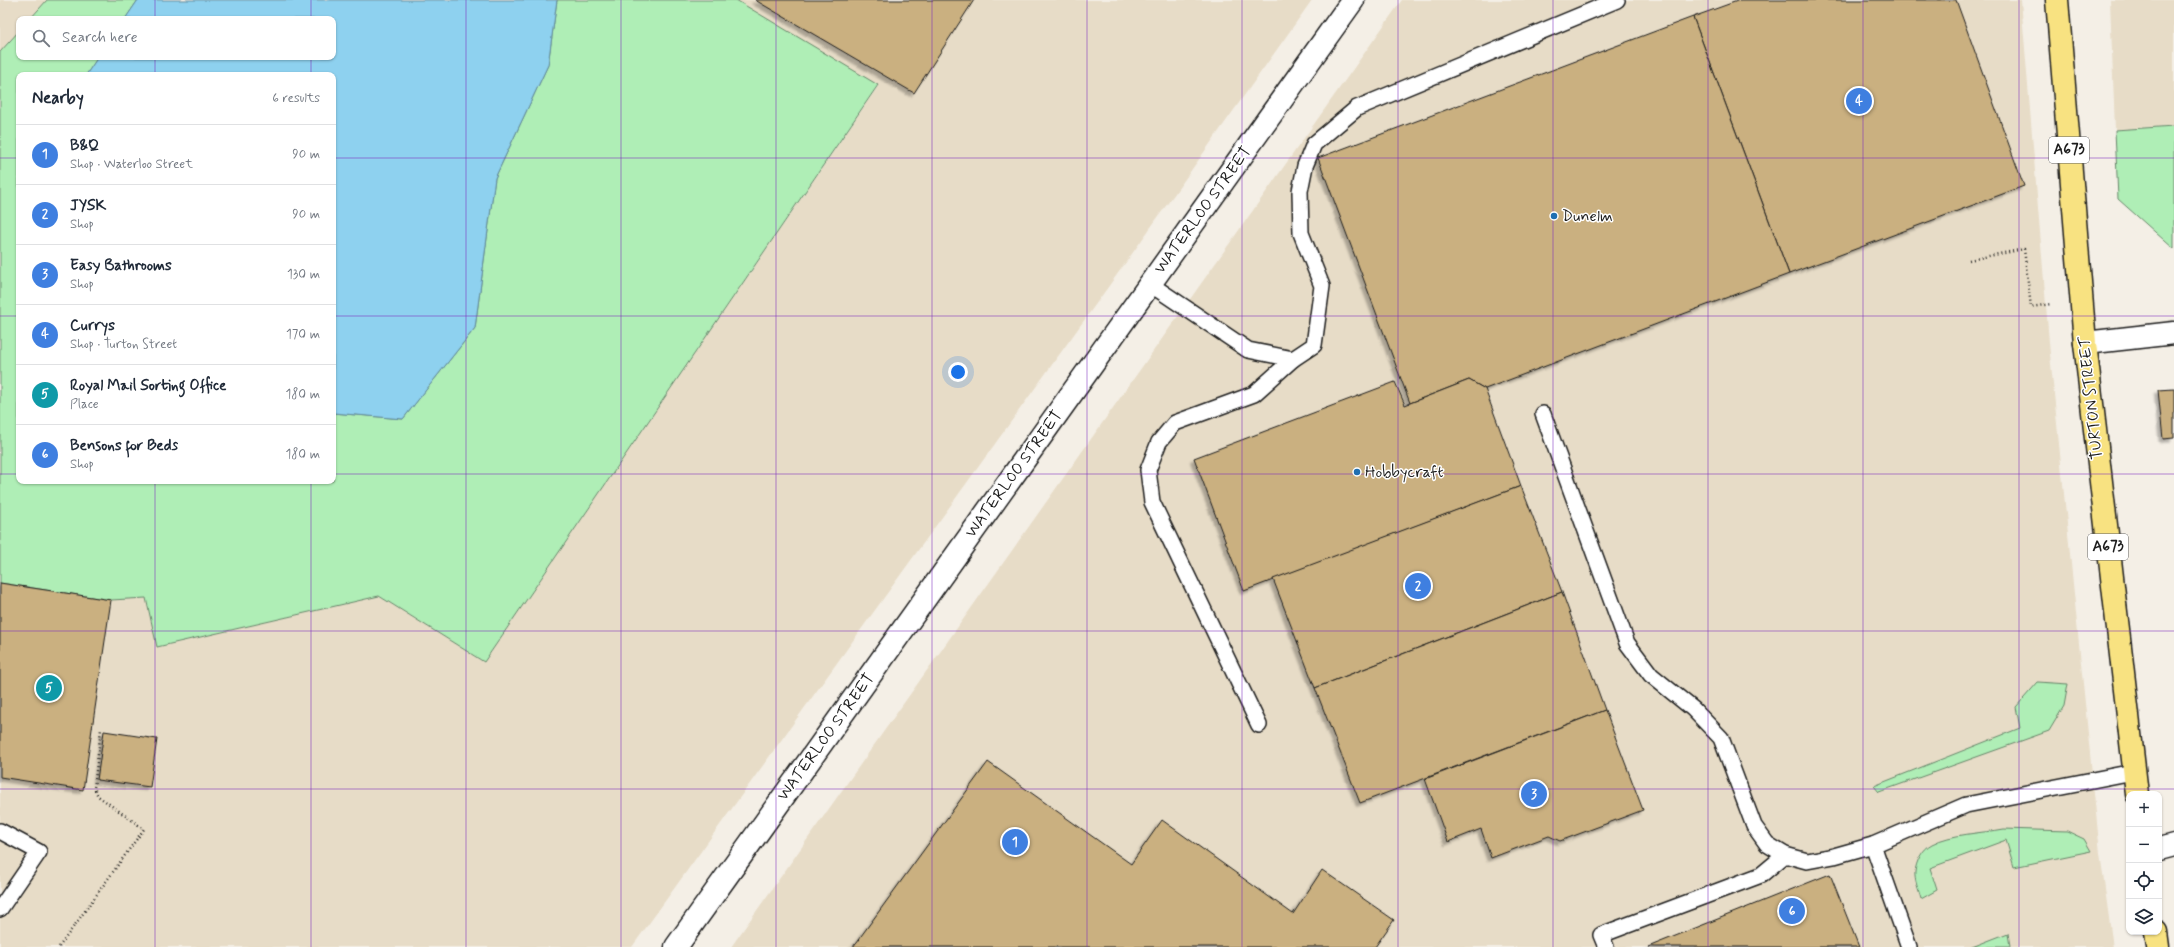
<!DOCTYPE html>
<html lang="en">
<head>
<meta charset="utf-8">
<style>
  :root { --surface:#fff; --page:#f2f2f3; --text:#1f2937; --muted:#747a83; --line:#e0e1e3; --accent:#0b8043 }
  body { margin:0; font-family:Mynerve,sans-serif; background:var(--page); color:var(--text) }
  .controls { position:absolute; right:12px; bottom:12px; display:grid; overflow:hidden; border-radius:8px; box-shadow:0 1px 3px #0004 }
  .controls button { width:36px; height:36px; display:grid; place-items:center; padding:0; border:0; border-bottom:1px solid var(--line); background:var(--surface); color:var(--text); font:20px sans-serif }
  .you { position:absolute; left:958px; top:372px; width:14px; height:14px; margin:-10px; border:3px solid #fff; border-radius:50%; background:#1a73e8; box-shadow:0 0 0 6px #1a73e833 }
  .badge { display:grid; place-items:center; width:26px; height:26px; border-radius:50%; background:var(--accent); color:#fff; font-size:13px; font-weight:700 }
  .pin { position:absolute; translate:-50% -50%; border:2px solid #fff; box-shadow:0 1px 4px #0006 }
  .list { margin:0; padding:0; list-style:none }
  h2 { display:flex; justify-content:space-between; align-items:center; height:52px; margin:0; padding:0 16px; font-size:17px }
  h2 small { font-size:13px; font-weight:400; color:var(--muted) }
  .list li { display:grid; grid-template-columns:26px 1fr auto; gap:12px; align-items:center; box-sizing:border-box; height:60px; padding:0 16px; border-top:1px solid var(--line) }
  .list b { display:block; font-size:15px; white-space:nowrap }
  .list p { margin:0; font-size:13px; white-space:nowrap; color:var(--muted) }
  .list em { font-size:13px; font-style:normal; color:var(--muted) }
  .icon { flex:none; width:22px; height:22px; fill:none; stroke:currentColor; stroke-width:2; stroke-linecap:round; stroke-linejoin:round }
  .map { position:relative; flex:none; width:2174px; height:947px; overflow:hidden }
  .search { position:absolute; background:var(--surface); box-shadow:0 1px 3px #0004; left:16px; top:16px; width:320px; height:44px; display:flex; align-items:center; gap:10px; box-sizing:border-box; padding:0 14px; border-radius:8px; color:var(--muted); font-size:15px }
  .panel { position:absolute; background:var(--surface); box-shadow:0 1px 3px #0004; left:16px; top:72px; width:320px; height:412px; border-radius:8px }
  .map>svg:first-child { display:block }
</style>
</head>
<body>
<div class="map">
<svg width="2174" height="947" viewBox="0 0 2174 947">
  <defs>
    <filter id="shadow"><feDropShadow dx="-3.5" dy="3.5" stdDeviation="1" flood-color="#0004"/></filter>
  </defs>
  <rect width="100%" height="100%" fill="#f4efe6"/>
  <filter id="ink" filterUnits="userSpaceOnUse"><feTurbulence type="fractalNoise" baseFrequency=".025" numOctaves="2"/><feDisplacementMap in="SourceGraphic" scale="8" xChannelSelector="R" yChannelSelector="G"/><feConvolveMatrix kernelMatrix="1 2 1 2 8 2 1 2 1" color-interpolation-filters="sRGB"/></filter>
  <g filter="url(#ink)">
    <!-- built -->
    <g fill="#e7dcc7">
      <polygon points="0,0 47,0 30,19 19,19 19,31 0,52"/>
      <polygon points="736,0 1312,0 1129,258 632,947 0,947 0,583 111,600 146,598 158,647 379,596 484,662 878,86"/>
      <polygon points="1402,0 2021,0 2050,354 2100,853 2113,947 731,947"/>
      <polygon points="2110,0 2174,0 2174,126 2115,130"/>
    </g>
    <!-- green -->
    <g fill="#afeeb6" stroke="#668569">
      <polygon points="47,0 138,0 125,19 30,19"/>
      <polygon points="557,0 736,0 878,85 484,662 379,596 157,647 146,598 111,600 0,583 0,52 19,31 19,57 98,57 86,75 19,75 19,481 333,481 333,413 403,419 475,328 495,178 548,65"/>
      <polygon points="2174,126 2174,249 2118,199 2115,130"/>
      <polygon points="2038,682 2068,684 2064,706 2049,731 1879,792 1874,786 2020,728 2016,707"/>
      <path d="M2004 829 2067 831 2084 839 2091 851 2014 867 2006 840 1930 868 1937 890 1921 899C1919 891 1914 880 1915 872 1916 862 1922 849 1932 844 1950 834 1983 833 2004 829Z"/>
      <polygon points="2008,933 2010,947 1972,947"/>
    </g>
    <!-- water -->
    <polygon fill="#8ed1ef" stroke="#60899b" points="138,0 557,0 548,65 495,178 475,328 403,419 333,413 333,75 86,75 98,57 333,57 333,19 125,19"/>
    <!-- building -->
    <g fill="#cab080" stroke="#1c1c1c" filter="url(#shadow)">
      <polygon points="755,0 974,0 914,93"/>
      <polygon points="1740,0 1956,0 2024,186 1789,274 1693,17"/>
      <polygon points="1693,17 1789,274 1485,389 1469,380 1410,403 1318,158"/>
      <polygon points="1469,380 1485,389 1521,486 1244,591 1194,458 1395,382 1405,405"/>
      <polygon points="2174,389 2174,438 2163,439 2158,390"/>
      <polygon points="1521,486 1562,592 1315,688 1273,579"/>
      <polygon points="0,583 111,600 83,790 0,777"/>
      <polygon points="1562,592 1605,710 1360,803 1315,688"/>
      <polygon points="1605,710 1643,810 1560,841 1549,836 1491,858 1481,829 1448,842 1425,779"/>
      <polygon points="104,731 157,739 150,787 97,780"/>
      <polygon points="988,762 1131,864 1162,820 1293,914 1322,870 1394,920 1375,947 853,947"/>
      <polygon points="1830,874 1859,947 1648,947"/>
    </g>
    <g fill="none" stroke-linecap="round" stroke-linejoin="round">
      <defs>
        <g id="lane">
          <polyline points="1150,284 1248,350 1293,359 1314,345 1322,286 1301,233 1300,191 1305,166 1314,144 1357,108 1617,0"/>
          <polyline points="1543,414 1627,643 1651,675 1693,709 1721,738 1754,826 1767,844 1785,855 1807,861 1834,856 1873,845 1966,805 2133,772"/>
          <polyline points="1259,725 1152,502 1148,470 1159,442 1175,423 1254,394 1293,359"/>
          <polyline points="0,831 39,852 0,909"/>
          <polyline points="1873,845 1909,947"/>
          <polyline points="1606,947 1601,935 1761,875 1785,855"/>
        </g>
        <g id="street">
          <polyline points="2085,343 2174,333"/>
          <polyline points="2159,849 2174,845"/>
        </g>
        <polyline id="secondary" points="676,947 1353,0"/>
        <g id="primary">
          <polyline points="2057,0 2085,343 2137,794"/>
          <polyline points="2156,932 2158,947"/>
        </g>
      </defs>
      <!-- lane casing -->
      <use href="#lane" stroke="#1c1c1c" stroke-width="18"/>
      <!-- street casing -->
      <use href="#street" stroke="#1c1c1c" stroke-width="25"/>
      <!-- secondary casing -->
      <use href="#secondary" stroke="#1c1c1c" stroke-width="25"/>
      <!-- primary casing -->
      <use href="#primary" stroke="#1c1c1c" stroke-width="25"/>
      <!-- path -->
      <g stroke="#1c1c1c" stroke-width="2.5" stroke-dasharray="1 3" stroke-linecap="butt">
        <polyline points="1969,260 2024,249 2031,307 2051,304"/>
        <polyline points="59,947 144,829 98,796 94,788 101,729"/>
      </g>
      <!-- lane -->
      <use href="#lane" stroke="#fff" stroke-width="15"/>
      <!-- street -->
      <use href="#street" stroke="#fff" stroke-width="22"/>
      <!-- secondary -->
      <use href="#secondary" stroke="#fff" stroke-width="22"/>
      <!-- primary -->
      <use href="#primary" stroke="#f8e281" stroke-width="22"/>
    </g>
  </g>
  <!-- grid -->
  <path fill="none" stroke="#7b2cbf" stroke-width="1" stroke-opacity="0.55" d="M155 0V19M311 0V19M466 0V947M621 0V947M776 0V947M932 0V947M1087 0V947M1242 0V947M1398 0V947M1553 0V947M1708 0V947M1863 0V947M2019 0V947M155 57V75M311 57V75M0 158H19M333 158H2174M0 316H19M333 316H2174M0 474H19M333 474H2174M155 481V947M311 481V947M0 631H2174M0 789H2174"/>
  <!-- markers -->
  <g fill="#1f6fb2" stroke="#fff" stroke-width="1.5">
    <circle cx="1554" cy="216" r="4"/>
    <circle cx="1357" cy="472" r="4"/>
  </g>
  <g text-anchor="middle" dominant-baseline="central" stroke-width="3" stroke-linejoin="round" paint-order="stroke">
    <!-- shield labels -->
    <g fill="#fff" stroke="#606060" stroke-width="1">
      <rect x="2049" y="137" width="40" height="26" rx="3"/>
      <rect x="2088" y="534" width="40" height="26" rx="3"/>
    </g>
    <g font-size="15" font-weight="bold" fill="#1c1c1c">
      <text x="2069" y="150">A673</text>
      <text x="2108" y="547">A673</text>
    </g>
    <!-- street labels -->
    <g font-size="16" fill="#1c1c1c" stroke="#fff">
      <text transform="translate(1203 210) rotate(-54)">WATERLOO STREET</text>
      <text transform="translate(2091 398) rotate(-96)">TURTON STREET</text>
      <text transform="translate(1014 474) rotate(-54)">WATERLOO STREET</text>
      <text transform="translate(826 737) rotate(-54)">WATERLOO STREET</text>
    </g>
    <!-- poi labels -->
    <g font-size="16" fill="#1c1c1c" stroke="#fff" text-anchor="start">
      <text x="1562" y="216">Dunelm</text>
      <text x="1365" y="472">Hobbycraft</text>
    </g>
  </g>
</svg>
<div class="controls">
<button>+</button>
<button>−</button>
<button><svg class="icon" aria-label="locate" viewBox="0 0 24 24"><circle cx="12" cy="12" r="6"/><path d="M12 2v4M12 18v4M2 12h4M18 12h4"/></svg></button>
<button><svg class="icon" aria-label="layers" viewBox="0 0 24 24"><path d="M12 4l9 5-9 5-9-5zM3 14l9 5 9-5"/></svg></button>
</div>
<div class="you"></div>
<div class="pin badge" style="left:1015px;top:842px;background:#3f7fe0">1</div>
<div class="pin badge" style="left:1418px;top:586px;background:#3f7fe0">2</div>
<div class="pin badge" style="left:1534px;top:794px;background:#3f7fe0">3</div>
<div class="pin badge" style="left:1859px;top:101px;background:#3f7fe0">4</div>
<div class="pin badge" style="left:49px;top:688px;background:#0f9aa8">5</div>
<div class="pin badge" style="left:1792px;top:911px;background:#3f7fe0">6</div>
<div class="search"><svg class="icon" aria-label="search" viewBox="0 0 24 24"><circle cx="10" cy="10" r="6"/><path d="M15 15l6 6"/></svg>Search here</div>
<section class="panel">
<h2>Nearby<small>6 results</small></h2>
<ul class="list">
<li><span class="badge" style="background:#3f7fe0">1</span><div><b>B&amp;Q</b><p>Shop · Waterloo Street</p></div><em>90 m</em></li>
<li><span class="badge" style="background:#3f7fe0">2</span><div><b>JYSK</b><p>Shop</p></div><em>90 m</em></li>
<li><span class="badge" style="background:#3f7fe0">3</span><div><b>Easy Bathrooms</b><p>Shop</p></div><em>130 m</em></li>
<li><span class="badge" style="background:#3f7fe0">4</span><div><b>Currys</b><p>Shop · Turton Street</p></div><em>170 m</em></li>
<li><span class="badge" style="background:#0f9aa8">5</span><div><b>Royal Mail Sorting Office</b><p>Place</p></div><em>180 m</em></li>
<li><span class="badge" style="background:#3f7fe0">6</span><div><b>Bensons for Beds</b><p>Shop</p></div><em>180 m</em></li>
</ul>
</section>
</div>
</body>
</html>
